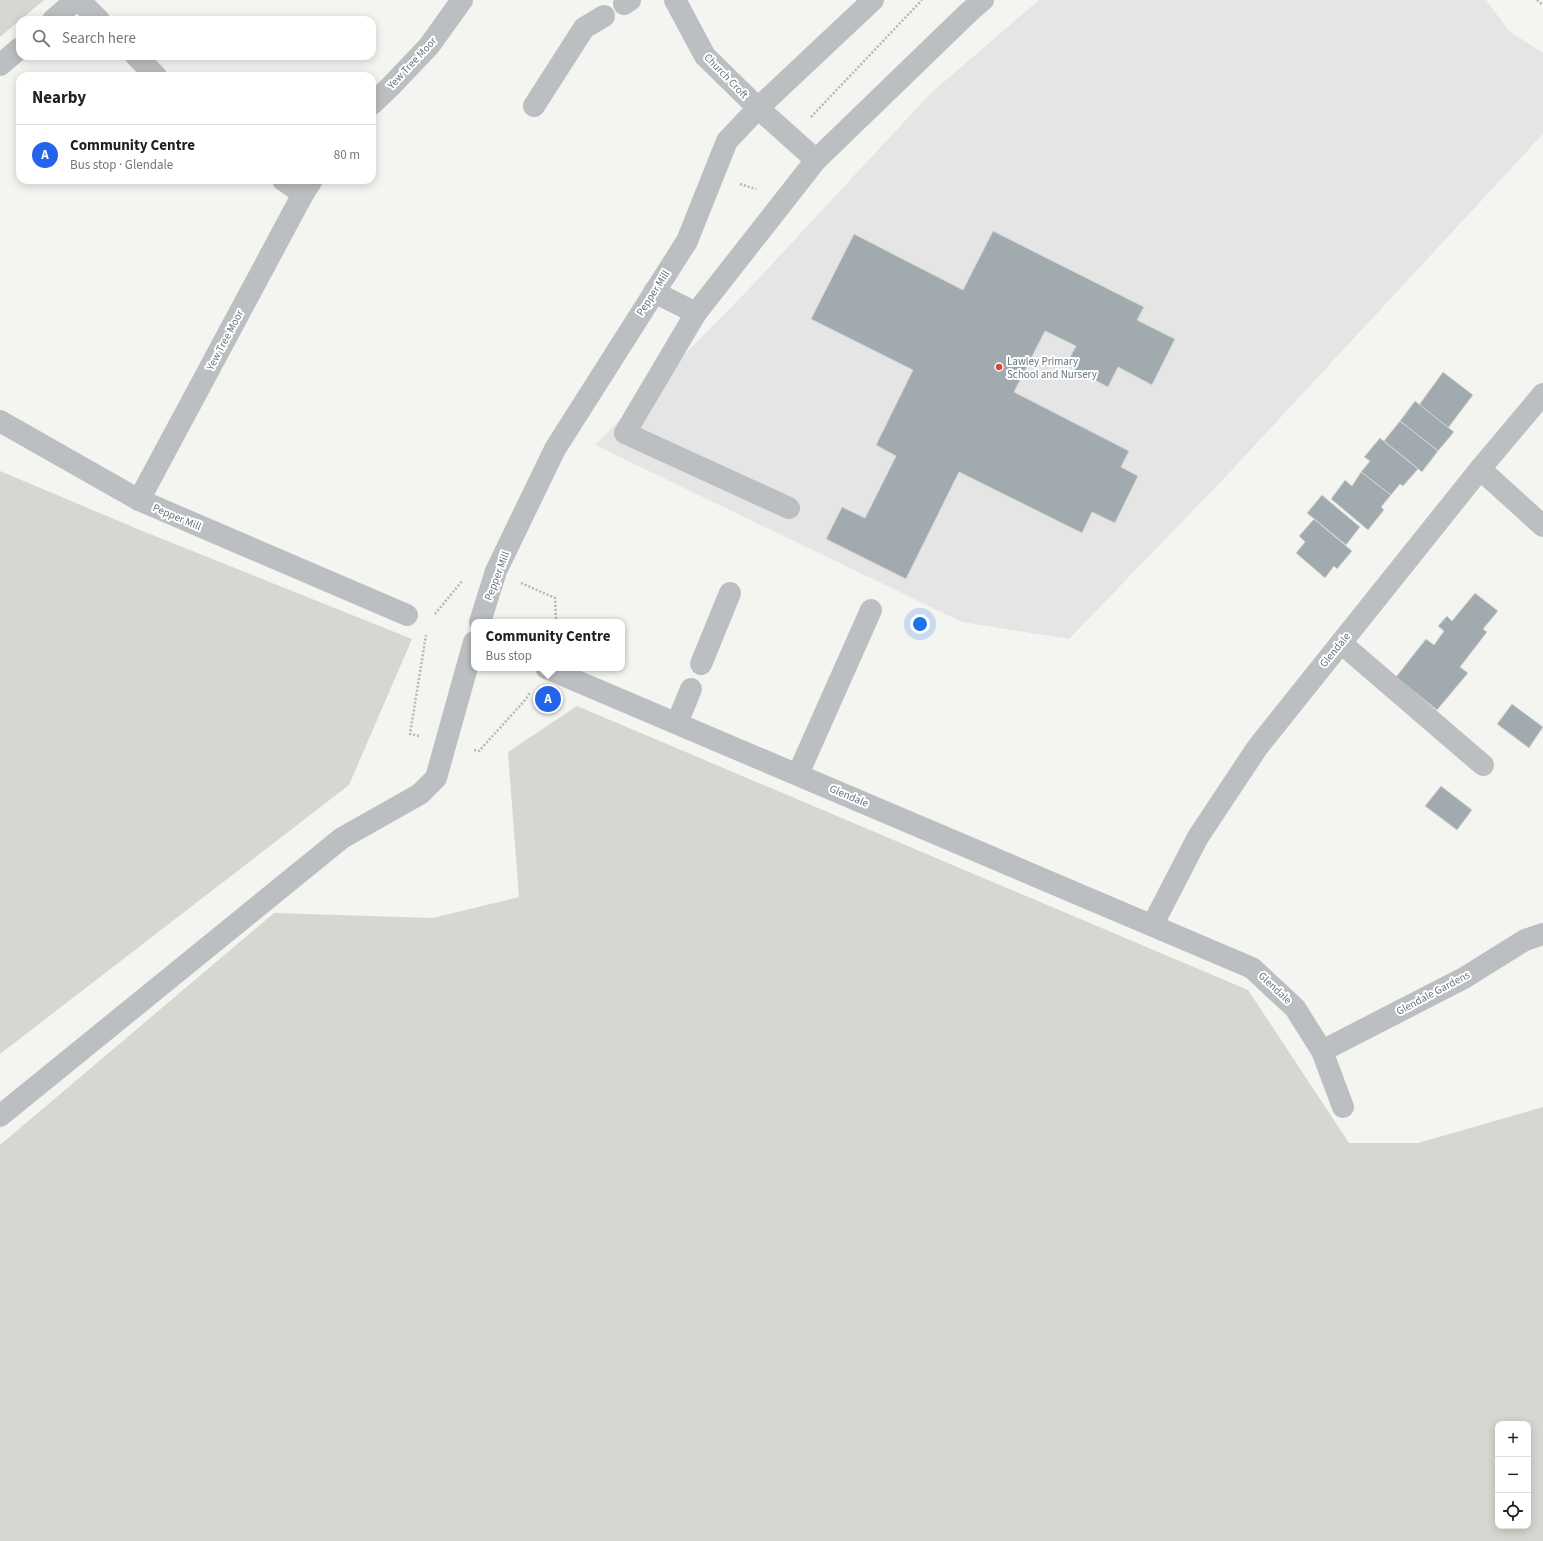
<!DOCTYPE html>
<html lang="en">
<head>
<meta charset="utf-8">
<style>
  :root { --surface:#fff; --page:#f6f6f6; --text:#222; --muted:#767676; --line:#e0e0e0; --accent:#2563eb }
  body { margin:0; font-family:"Source Sans 3",sans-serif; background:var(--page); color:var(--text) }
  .controls { position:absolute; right:12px; bottom:12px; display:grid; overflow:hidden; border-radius:8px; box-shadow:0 2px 10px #0003 }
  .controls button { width:36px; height:36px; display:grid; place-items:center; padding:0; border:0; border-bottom:1px solid var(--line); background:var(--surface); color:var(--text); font:20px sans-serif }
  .you { position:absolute; left:920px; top:624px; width:14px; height:14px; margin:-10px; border:3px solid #fff; border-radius:50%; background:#1a73e8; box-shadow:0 0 0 6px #1a73e833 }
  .badge { display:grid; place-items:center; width:26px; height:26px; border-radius:50%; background:var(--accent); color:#fff; font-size:13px; font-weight:700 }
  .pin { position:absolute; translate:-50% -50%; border:2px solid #fff; box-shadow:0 1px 4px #0006 }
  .popup { position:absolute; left:471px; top:619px; width:154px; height:52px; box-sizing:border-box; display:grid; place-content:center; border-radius:8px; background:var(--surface); filter:drop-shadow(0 1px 3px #0005); font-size:13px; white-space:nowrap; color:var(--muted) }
  .popup b { font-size:15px; color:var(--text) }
  .popup::after { content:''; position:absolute; left:50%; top:100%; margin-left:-8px; border:8px solid transparent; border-top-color:var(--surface) }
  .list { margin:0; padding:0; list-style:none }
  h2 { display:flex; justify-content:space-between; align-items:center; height:52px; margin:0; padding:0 16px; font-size:17px }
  h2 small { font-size:13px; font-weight:400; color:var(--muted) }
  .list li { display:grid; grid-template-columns:26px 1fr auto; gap:12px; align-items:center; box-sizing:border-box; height:60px; padding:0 16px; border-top:1px solid var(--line) }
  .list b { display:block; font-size:15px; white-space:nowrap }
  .list p { margin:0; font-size:13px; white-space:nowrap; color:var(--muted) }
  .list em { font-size:13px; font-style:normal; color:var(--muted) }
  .icon { flex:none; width:22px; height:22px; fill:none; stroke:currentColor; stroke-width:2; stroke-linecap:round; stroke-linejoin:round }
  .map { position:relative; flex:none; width:1543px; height:1541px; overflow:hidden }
  .search { position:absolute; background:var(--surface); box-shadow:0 2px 10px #0003; left:16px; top:16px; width:360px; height:44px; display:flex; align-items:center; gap:10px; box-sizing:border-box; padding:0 14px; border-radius:12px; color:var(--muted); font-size:15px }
  .panel { position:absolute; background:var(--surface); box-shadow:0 2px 10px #0003; left:16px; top:72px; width:360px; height:112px; border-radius:12px }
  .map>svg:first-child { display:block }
</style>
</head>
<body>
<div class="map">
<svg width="1543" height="1541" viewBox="0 0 1543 1541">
  <rect width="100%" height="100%" fill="#f4f4f0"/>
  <!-- built -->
  <polygon fill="#e4e5e4" points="1039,0 1486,0 1509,31 1543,53 1543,134 1229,473 1069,639 962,622 595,445 748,290 930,94"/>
  <!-- green -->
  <g fill="#d4d8d0" fill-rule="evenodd">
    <polygon points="0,0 44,0 0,37"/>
    <polygon points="0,471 140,530 412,639 349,785 0,1054"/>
    <path d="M577 706 1248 990 1349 1143H1418L1543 1107V1541H0V1145L274 913 433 918 519 897 508 752ZM1498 1424H1528V1526H1498Z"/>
  </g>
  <!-- building -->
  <g fill="#a1aaae" stroke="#d5d5d3">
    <polygon points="993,231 1144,307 1137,320 1175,339 1152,385 1118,367 1108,387 1066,365 1076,346 1045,331 1014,392 1129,451 1121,467 1138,476 1115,523 1092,512 1082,533 959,472 906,579 826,539 842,507 865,518 896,456 876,445 913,370 811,319 854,234 963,290"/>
    <polygon points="1443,372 1473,395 1448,428 1419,405"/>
    <polygon points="1415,401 1454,432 1438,451 1400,421"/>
    <polygon points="1400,421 1438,451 1422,472 1384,441"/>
    <polygon points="1380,438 1418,469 1403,486 1400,484 1391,495 1361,472 1370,461 1364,457"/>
    <polygon points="1361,472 1391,495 1381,507 1384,510 1368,530 1331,499 1345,480 1352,486"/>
    <polygon points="1322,495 1360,527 1346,545 1307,513"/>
    <polygon points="1314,519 1352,551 1337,569 1334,566 1325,578 1296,553 1305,542 1299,536"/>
    <polygon points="1475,593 1498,611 1483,629 1487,632 1460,667 1468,673 1437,710 1396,677 1426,639 1434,645 1444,631 1438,626 1447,616 1452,621"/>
    <polygon points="1512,704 1543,727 1529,748 1497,724"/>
    <polygon points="1441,786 1472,810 1457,830 1425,806"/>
  </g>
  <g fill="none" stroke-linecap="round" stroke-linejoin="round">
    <!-- path -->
    <g stroke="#b5b8ba" stroke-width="2.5" stroke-dasharray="2 2" stroke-linecap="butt">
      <polyline points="1537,0 1543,5"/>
      <polyline points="811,117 922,0"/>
      <polyline points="740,184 756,189"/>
      <polyline points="521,583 555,598 556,622"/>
      <polyline points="435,614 462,581"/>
      <polyline points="419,736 410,734 426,635"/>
      <polyline points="474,750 479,751 526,699 530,692"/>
    </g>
    <!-- minor -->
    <g stroke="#bbbfc2" stroke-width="22">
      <polyline points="79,0 99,20"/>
      <polyline points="675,0 705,56 758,108 816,160"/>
      <polyline points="624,4 630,0"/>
      <polyline points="53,20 76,0"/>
      <polyline points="136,56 156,76"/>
      <polyline points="0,65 20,48"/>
      <polyline points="372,104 390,87 429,46 462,0"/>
      <polyline points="534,106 584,28 604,16"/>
      <polyline points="283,180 303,194"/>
      <polyline points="654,292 696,313"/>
      <polyline points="0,421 139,500 407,615"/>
      <polyline points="1480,469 1543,526"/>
      <polyline points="139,500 303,194 312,180"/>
      <polyline points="789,508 625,433 696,313 816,160 969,12 983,0"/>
      <polyline points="480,622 496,571 555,449 687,241 727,141 758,108 873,0"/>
      <polyline points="1341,643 1483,765"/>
      <polyline points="701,664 730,593"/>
      <polyline points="546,668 1252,968 1295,1008 1322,1051 1343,1107"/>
      <polyline points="677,723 691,689"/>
      <polyline points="798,774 871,610"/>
      <polyline points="1153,924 1198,837 1257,748 1480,469 1543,394"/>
      <polyline points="1322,1051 1464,978 1525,940 1543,934"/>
      <polyline points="0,1116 342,838 420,794 436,778 474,642"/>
    </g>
  </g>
  <!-- markers -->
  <circle fill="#d34a31" stroke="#fff" stroke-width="1.5" cx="999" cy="367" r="4"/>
  <g text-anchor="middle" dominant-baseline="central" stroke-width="4" stroke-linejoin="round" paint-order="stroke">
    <!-- street labels -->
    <g font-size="11" fill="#65757f" stroke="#fff">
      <text transform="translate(412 63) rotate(-47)">Yew Tree Moor</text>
      <text transform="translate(726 76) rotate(46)">Church Croft</text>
      <text transform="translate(653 293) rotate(-57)">Pepper Mill</text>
      <text transform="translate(225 340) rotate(-62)">Yew Tree Moor</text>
      <text transform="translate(177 517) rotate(23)">Pepper Mill</text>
      <text transform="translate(497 576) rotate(-69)">Pepper Mill</text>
      <text transform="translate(1335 650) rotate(-51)">Glendale</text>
      <text transform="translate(849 796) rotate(23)">Glendale</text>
      <text transform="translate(1275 988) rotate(43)">Glendale</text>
      <text transform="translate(1433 993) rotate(-28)">Glendale Gardens</text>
    </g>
    <!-- poi labels -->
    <g font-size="11" fill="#65757f" stroke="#fff" text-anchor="start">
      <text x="1007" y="361">Lawley Primary<tspan x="1007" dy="13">School and Nursery</tspan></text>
    </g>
  </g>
</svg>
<div class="controls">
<button>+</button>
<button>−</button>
<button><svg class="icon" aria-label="locate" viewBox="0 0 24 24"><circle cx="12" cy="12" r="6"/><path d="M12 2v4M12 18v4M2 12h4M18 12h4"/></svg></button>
</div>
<div class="you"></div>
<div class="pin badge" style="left:548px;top:699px">A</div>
<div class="popup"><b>Community Centre</b>Bus stop</div>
<div class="search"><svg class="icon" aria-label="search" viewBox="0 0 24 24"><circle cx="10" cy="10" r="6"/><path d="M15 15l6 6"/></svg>Search here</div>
<section class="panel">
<h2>Nearby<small></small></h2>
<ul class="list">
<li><span class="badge">A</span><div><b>Community Centre</b><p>Bus stop · Glendale</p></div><em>80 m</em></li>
</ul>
</section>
</div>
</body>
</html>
